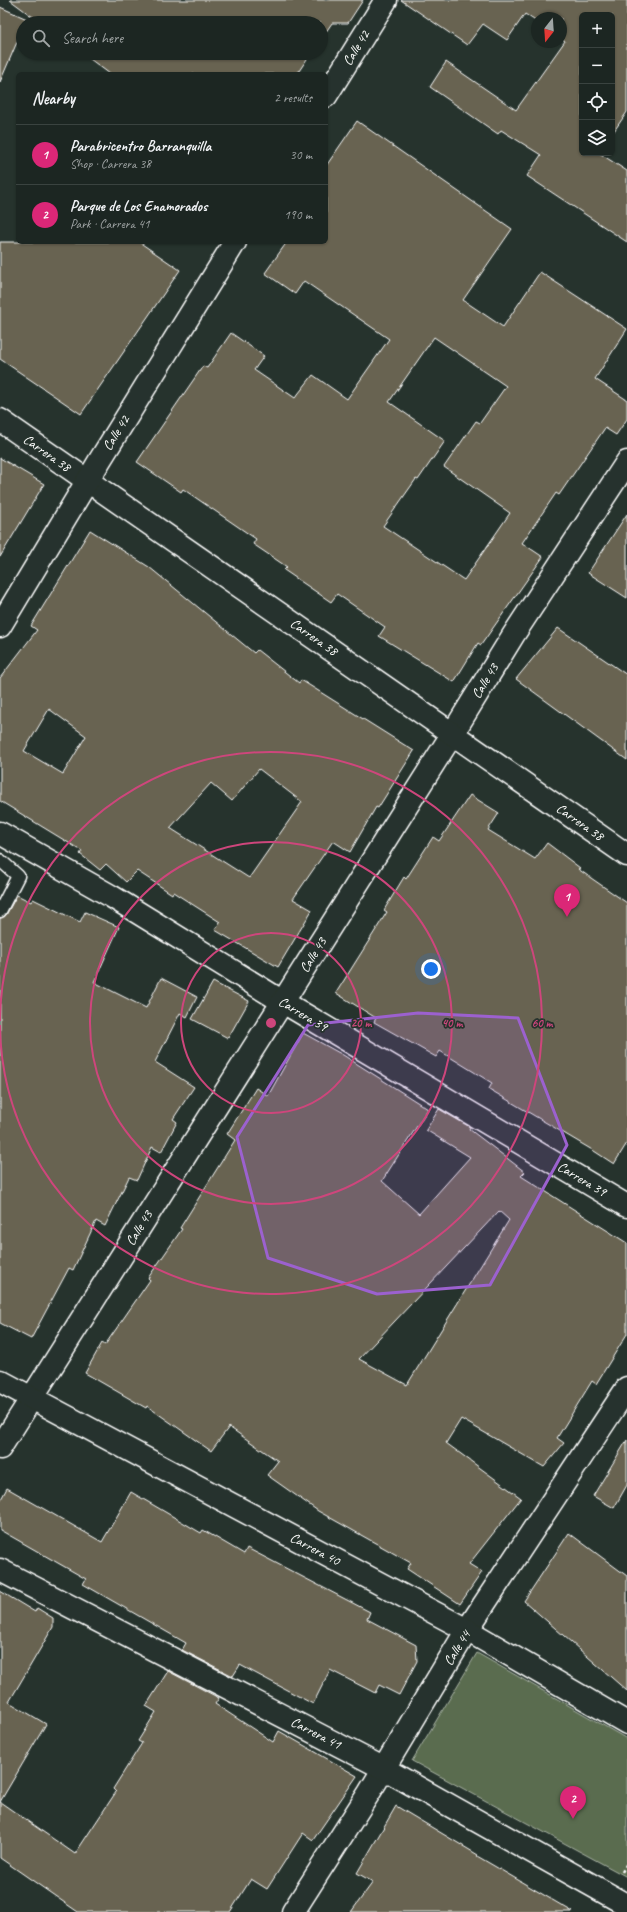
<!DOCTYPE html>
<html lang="en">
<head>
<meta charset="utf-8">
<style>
  :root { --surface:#1c2622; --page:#252e2a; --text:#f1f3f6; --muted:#a0a5a5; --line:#3a4340; --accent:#db2777 }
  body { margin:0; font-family:Caveat,sans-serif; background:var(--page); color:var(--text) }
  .controls { position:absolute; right:12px; top:12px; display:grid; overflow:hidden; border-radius:6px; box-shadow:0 1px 3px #0004 }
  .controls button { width:36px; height:36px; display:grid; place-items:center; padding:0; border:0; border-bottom:1px solid var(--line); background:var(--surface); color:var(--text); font:20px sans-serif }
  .compass { position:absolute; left:531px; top:12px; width:36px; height:36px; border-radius:50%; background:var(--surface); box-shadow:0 1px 3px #0004; rotate:197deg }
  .you { position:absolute; left:431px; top:969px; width:14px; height:14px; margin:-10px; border:3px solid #fff; border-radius:50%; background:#1a73e8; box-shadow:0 0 0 6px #1a73e833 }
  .badge { display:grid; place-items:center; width:26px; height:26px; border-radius:50%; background:var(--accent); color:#fff; font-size:13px; font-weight:700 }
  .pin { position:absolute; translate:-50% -33px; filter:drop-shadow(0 1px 2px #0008) }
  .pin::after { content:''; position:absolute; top:21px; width:14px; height:12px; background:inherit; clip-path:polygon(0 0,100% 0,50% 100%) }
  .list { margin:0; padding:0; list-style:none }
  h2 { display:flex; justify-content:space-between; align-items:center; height:52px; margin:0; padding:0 16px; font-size:17px }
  h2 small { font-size:13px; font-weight:400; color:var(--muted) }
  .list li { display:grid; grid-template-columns:26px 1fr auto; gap:12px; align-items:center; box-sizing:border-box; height:60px; padding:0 16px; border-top:1px solid var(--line) }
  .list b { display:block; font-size:15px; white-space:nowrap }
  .list p { margin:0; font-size:13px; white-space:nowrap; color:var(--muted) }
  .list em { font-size:13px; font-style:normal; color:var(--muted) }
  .icon { flex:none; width:22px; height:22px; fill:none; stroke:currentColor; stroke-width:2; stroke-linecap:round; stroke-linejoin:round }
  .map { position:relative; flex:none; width:627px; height:1912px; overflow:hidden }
  .search { position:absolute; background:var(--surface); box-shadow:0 1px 3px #0004; left:16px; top:16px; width:312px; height:44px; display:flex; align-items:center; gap:10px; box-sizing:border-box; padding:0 14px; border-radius:22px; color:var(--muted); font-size:15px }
  .panel { position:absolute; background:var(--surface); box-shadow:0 1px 3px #0004; left:16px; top:72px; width:312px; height:172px; border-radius:6px }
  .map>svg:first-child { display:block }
</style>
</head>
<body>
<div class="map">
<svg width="627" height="1912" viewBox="0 0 627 1912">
  <rect width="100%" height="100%" fill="#26332d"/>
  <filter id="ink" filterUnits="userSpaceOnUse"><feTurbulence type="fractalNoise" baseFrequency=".025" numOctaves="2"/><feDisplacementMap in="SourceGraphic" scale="8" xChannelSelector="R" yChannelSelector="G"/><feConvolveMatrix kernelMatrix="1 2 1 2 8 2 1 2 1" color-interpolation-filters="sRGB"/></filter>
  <g filter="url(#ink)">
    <!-- green -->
    <polygon fill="#5a6c4f" stroke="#acb6a7" points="477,1653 627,1739 627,1877 412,1761"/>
    <!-- building -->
    <g fill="#686451" stroke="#fff" fill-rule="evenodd">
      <polygon points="10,0 363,0 348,23 332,23 321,39 321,23 41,23"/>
      <polygon points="401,0 627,0 627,112 612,134 612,15 582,15 582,153 599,153 627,171 627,242 527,176 541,155 501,130 498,134 430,87 446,62 516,110 565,41 561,38 561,18 537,18 537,22 525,14 507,40 483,24 467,45"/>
      <polygon points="0,7 27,19 25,23 23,23 23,28 0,82"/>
      <polygon points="82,53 311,53 297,74 110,74"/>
      <path d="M357 121 512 229 463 300 503 327 540 272 627 329 595 379 627 400V419L616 435 605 428 559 495 556 493 522 543 543 557 481 645 478 643 454 682 379 636 385 627 337 594 331 602 284 570 287 567 253 544 256 539 183 489 181 492 137 462 203 366 207 368 231 333 264 356 254 370 295 398 313 375 347 399 389 339 304 281 295 294 265 273 287 242H326V166ZM434 337 506 386 480 423 476 421 444 467 510 513 464 580 383 526 416 479 418 480 445 441 389 402Z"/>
      <polygon points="0,242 139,242 180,270 81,414 0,359"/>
      <polygon points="0,458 44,484 0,557"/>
      <polygon points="627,514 627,598 588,573"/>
      <path d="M90 530 149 567 254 653 257 650 299 683 301 680 414 751 378 808 376 807 350 852 333 841 293 899 312 910 278 967 215 930 220 922 173 892 172 894 137 871 126 882 106 864 100 870 80 854 82 851 0 801V678L37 630 31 626ZM49 709 86 736 63 774 24 751ZM259 769 302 802 249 878 170 828 211 783 232 801Z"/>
      <polygon points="558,628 627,675 627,760 516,679"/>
      <polygon points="470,795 499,813 488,830 535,859 547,843 580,868 578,869 627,903 627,1143 614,1164 594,1151 489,1089 492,1083 440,1051 436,1057 374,1022 376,1018 336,993 387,912 384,910 404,877 406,879 433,837 439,841"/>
      <polygon points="17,895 31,902 33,899 80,922 85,912 119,927 94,982 146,1008 161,978 197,997 187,1017 180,1013 155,1062 194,1087 173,1119 177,1122 161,1152 152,1147 137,1180 129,1177 105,1226 96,1221 73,1270 69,1268 31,1339 0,1323 0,918 6,915"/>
      <polygon points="213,982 249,1001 228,1038 192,1019"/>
      <path d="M303 1033 343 1055 428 1109 382 1181 419 1214 470 1157 426 1130 439 1109 470 1127 469 1129 525 1172 521 1176 627 1243V1334L596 1384 592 1381 557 1438 564 1443 544 1467 461 1419 446 1443 521 1498 469 1564 482 1572 460 1604 407 1569 411 1563 318 1511 267 1475 278 1461 229 1427 211 1451 147 1406 146 1408 85 1373 102 1343 105 1345 150 1280 148 1278 182 1229 180 1228 235 1140 227 1134 256 1088 268 1096ZM499 1211 509 1220 407 1385 359 1359Z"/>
      <polygon points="627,1440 627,1485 614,1508 593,1496"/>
      <polygon points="7,1488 102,1542 131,1492 201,1533 203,1530 244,1554 247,1548 370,1612 367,1619 416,1645 417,1661 399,1695 379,1685 375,1693 330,1670 313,1704 240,1665 233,1676 182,1650 186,1643 83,1584 86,1579 0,1530 0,1501"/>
      <polygon points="569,1533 627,1576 627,1691 524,1601"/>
      <polygon points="0,1591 35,1612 37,1608 53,1618 53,1627 9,1702 46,1724 0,1802 75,1854 116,1792 113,1789 142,1743 138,1741 156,1712 146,1706 168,1671 219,1698 215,1704 273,1742 279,1731 357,1776 313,1840 303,1833 267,1889 251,1879 230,1912 78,1912 0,1858"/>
      <polygon points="396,1806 478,1855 477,1856 573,1912 351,1912 373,1882 357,1873"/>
    </g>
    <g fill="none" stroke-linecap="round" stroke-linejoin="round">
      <defs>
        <polyline id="lane" points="0,860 18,876 0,911"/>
        <g id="street">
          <polyline points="0,833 111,896 283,1002 627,1206"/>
          <polyline points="0,1448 453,733 514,634 627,462"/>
          <polyline points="293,1912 369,1793 467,1630 627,1388"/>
        </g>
        <g id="secondary">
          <polyline points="326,96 386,0"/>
          <polyline points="0,420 627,855"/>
          <polyline points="0,626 100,460 235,242"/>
          <polyline points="0,1381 467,1630 627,1723"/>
          <polyline points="0,1570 383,1768 627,1905"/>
        </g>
      </defs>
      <!-- lane casing -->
      <use href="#lane" stroke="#fff" stroke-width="15"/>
      <!-- street casing -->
      <use href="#street" stroke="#fff" stroke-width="25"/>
      <!-- secondary casing -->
      <use href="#secondary" stroke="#fff" stroke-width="25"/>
      <!-- path -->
      <polyline stroke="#fff" stroke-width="2.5" stroke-dasharray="3 3" stroke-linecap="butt" points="622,1872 627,1863"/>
      <!-- lane -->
      <use href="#lane" stroke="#26332d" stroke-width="12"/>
      <!-- street -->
      <use href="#street" stroke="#26332d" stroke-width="22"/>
      <!-- secondary -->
      <use href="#secondary" stroke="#26332d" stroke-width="22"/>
    </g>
  </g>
  <!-- marked area -->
  <path fill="#9c61cf" fill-opacity="0.2" stroke="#9c61cf" stroke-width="3" stroke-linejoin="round" d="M418 1013 518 1018 567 1145 490 1285 377 1294 268 1258 237 1137 308 1025Z"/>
  <!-- distance rings -->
  <g fill="none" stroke="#ce467c" stroke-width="2">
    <circle cx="271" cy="1023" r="90"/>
    <circle cx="271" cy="1023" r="181"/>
    <path d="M0 1021A271 271 0 1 1 0 1025"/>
  </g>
  <g text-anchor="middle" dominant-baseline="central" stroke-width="3.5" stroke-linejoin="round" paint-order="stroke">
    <!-- street labels -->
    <g font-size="14" fill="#fff" stroke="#26332d">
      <text transform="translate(356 48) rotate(-58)">Calle 42</text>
      <text transform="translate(116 433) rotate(-58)">Calle 42</text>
      <text transform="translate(47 453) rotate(35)">Carrera 38</text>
      <text transform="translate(314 637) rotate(35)">Carrera 38</text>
      <text transform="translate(485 681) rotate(-58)">Calle 43</text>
      <text transform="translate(580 822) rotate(35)">Carrera 38</text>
      <text transform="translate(313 955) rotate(-58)">Calle 43</text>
      <text transform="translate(303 1014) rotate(31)">Carrera 39</text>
      <text transform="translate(582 1179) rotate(31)">Carrera 39</text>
      <text transform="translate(139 1228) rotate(-58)">Calle 43</text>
      <text transform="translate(315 1549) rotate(28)">Carrera 40</text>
      <text transform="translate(457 1648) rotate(-58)">Calle 44</text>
      <text transform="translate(316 1733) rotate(27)">Carrera 41</text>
    </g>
  </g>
  <circle cx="271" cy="1023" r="6" fill="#ce467c" stroke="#26332d" stroke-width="2"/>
  <g font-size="12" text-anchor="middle" font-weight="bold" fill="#ce467c" stroke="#26332d" stroke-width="3.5" stroke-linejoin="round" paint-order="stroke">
    <text x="361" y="1027">20 m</text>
    <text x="452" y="1027">40 m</text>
    <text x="542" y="1027">60 m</text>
  </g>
</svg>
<div class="controls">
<button>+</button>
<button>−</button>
<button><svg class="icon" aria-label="locate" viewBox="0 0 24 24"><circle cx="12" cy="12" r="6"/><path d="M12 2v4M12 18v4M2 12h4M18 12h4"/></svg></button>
<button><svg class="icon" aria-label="layers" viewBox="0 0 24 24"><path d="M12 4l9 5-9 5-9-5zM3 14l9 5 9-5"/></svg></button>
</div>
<svg class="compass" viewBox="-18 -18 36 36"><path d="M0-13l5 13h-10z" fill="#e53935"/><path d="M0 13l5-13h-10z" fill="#a0a5a5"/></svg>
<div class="you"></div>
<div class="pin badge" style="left:567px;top:917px">1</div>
<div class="pin badge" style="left:573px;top:1819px">2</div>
<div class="search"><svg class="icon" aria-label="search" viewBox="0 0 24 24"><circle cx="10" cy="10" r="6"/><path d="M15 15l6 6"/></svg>Search here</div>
<section class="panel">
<h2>Nearby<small>2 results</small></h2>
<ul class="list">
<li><span class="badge">1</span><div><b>Parabricentro Barranquilla</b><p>Shop · Carrera 38</p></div><em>30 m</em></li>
<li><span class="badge">2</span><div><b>Parque de Los Enamorados</b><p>Park · Carrera 41</p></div><em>190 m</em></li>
</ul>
</section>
</div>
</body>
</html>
